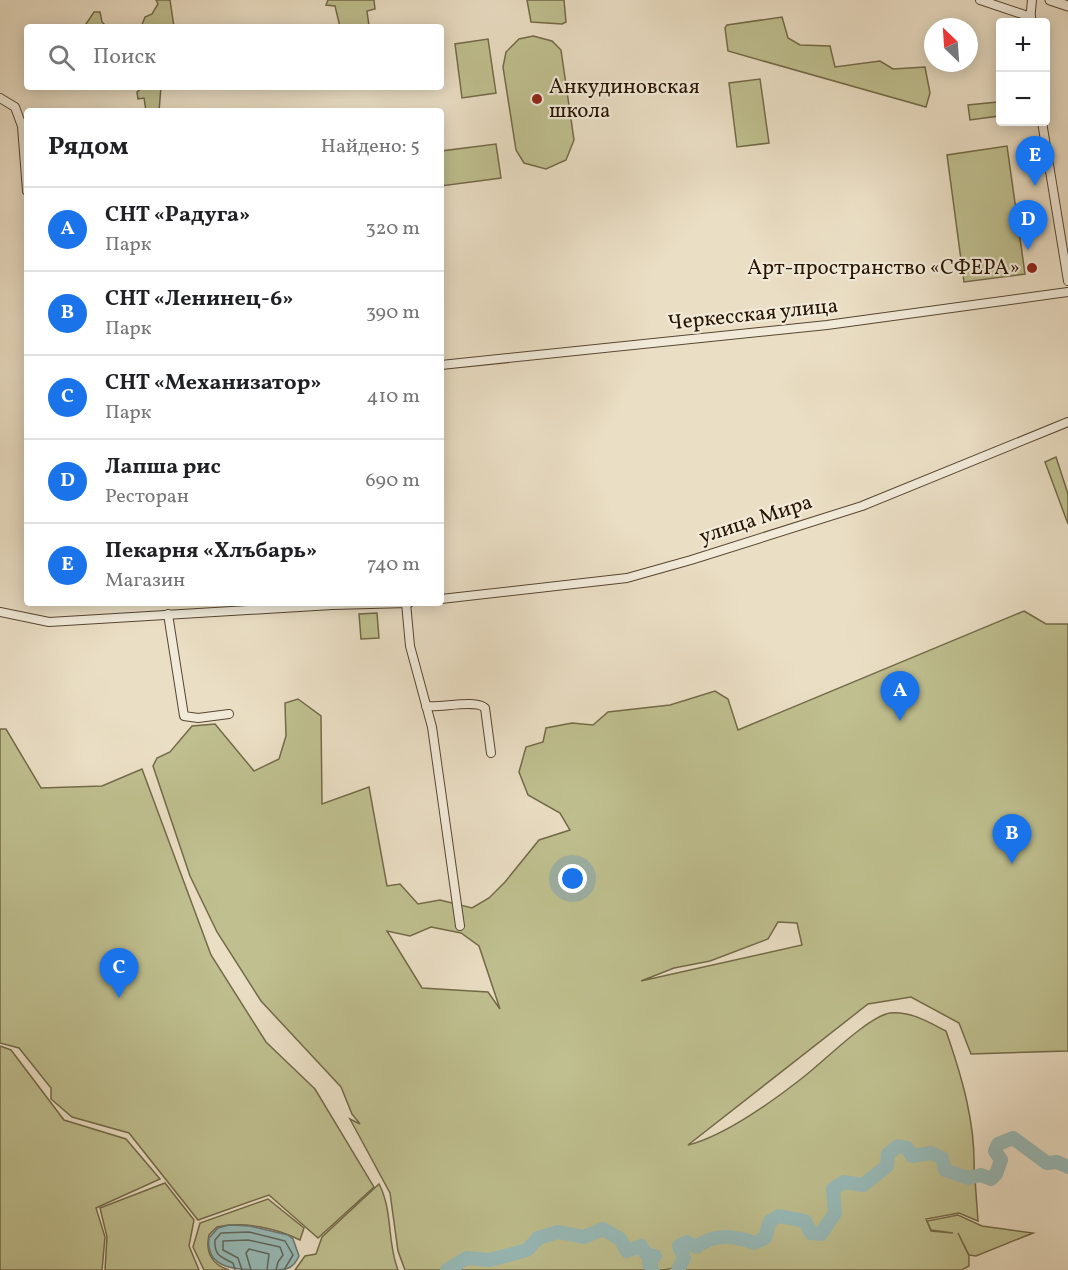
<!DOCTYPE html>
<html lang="ru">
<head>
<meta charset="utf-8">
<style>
  :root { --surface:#fff; --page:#f2f2f2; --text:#202124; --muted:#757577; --line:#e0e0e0; --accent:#1a73e8 }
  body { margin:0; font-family:Vollkorn,serif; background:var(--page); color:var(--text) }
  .controls { position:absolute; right:18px; top:18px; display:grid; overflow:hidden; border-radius:6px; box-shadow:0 3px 15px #0003 }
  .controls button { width:54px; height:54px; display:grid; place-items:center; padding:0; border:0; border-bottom:2px solid var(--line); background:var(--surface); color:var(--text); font:30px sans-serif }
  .compass { position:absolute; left:924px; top:18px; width:54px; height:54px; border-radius:50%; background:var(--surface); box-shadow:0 3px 15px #0003; rotate:335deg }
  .you { position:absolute; left:573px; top:879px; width:21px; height:21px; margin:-15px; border:4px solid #fff; border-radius:50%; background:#1a73e8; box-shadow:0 0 0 9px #1a73e833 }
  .badge { display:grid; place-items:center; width:39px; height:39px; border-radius:50%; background:var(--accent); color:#fff; font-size:20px; font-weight:700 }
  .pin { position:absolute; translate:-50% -50px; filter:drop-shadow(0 2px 3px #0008) }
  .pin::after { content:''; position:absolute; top:32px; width:21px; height:18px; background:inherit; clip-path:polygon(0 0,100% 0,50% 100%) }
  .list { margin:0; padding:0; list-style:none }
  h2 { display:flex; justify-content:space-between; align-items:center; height:78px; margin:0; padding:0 24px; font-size:26px }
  h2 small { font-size:20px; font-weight:400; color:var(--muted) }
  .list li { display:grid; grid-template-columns:39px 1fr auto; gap:18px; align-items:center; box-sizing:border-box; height:84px; padding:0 24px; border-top:2px solid var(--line) }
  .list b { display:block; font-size:22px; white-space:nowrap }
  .list p { margin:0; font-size:20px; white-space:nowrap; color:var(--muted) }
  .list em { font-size:20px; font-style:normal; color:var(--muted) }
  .icon { flex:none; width:33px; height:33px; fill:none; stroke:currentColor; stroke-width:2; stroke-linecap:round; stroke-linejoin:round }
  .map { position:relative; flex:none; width:1068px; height:1270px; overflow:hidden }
  .search { position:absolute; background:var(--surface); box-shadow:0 3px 15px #0003; left:24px; top:24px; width:420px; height:66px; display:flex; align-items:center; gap:15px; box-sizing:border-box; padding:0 21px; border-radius:6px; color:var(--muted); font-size:22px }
  .panel { position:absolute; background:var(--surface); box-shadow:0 3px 15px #0003; left:24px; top:108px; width:420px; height:498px; border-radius:6px }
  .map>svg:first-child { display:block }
</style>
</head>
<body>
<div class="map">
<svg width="1068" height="1270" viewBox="0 0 1068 1270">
  <rect width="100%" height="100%" fill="#eadec4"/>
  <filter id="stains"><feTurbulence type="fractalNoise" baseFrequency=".00333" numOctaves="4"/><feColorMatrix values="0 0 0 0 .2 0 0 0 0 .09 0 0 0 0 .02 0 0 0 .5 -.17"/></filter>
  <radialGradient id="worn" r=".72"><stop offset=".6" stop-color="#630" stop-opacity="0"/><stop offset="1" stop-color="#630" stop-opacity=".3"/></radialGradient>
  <!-- green -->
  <g fill="#bfbf8f" stroke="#736a48" stroke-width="1.5" fill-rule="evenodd">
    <polygon points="156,0 170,0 174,27 141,27 145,17 152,14 158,4"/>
    <polygon points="328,0 374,0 375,9 367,11 369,26 340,27 335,6 326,5"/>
    <polygon points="527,0 564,0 566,22 562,24 531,22"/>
    <polygon points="94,12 100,12 102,22 107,27 84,27"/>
    <polygon points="782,17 788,38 800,45 830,46 835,67 880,61 893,69 925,67 930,93 926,107 728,51 725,28 727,25"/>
    <polygon points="533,36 552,41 561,50 574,140 566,160 546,169 524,163 516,150 503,67 506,52 519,39"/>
    <polygon points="488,39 496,93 462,98 455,44"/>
    <polygon points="760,79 769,143 737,147 729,83"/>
    <polygon points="143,87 161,87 159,111 146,111 144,98 138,99 137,92"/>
    <polygon points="997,102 999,116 970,120 968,105"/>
    <polygon points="496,144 501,178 441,186 441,151"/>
    <polygon points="1007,146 1025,274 964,282 947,155"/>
    <polygon points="1056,457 1068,494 1068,524 1045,462"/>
    <path d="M1024 611 1046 624H1068V1051L971 1054 959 1023 911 997 868 1004 688 1145C725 1136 776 1099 806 1075 824 1061 869 1016 890 1013 911 1011 928 1022 946 1031 962 1077 976 1124 974 1174L968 1175 947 1168 944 1157 932 1151 913 1153 909 1147 899 1143 886 1152 884 1165 861 1183 847 1179 831 1187 832 1212 819 1232 812 1231 806 1219 779 1214 768 1220 763 1237 754 1241C735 1232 713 1233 695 1244L687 1240 677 1245 681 1259C675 1270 668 1270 655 1270L652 1264 658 1254 647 1252 641 1243 628 1248 621 1236 603 1226 584 1235 558 1229 538 1236 526 1249 490 1257 467 1256 444 1270H405L398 1251 390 1193 350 1119 360 1124 352 1114 341 1087 261 1001 217 932 190 876 153 766 157 758 170 752 192 726 215 724 254 771 279 759 286 736 285 703 298 699 321 716 322 804 369 787 387 886 400 884 418 904 440 900 472 908 489 898 505 882 539 840 570 830 560 813 528 795 519 772 526 747 543 742 546 728 572 723 593 725 608 712 670 705 715 691 728 699 738 730ZM778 922 797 923 802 945 641 981 674 968 710 961 768 939ZM431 927 461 933 479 946 500 1009 488 992 422 988 387 931 410 936Z"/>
    <polygon points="377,613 379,638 361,639 359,614"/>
    <polygon points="0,729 6,729 41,788 102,786 142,769 211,955 266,1042 315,1089 374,1187 318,1238 269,1195 198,1220 129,1133 72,1117 51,1099 51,1088 19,1048 0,1043"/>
    <polygon points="0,1046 11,1050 64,1120 126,1139 160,1179 96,1208 105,1237 102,1270 0,1270"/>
    <path d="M899 1149 906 1150 912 1159 931 1157 940 1160 945 1173 967 1181 975 1179 978 1221 959 1213 926 1219 931 1231 953 1233 931 1230 927 1221 958 1215 982 1226 1033 1233 976 1256 969 1255 958 1233 969 1256V1266L962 1270H682L687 1258 682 1247 687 1245 696 1249C714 1237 733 1238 753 1245L767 1240 772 1224 780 1219 803 1223 810 1236H823L838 1213 836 1190 845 1184 867 1186 890 1167 891 1156Z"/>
    <polygon points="165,1183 194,1220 189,1246 199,1270 105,1270 107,1237 100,1208"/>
    <path d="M379 1184C393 1210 387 1243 398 1270H295L305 1256 316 1254 322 1237Z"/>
    <path d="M268 1199 304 1228 300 1240C276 1228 243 1221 217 1227L209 1235C205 1252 212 1265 229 1270H204L193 1247 200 1223Z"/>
    <polygon points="602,1231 619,1240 626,1253 640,1249 644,1255 650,1257 647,1264 650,1270 452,1270 467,1261 490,1262 528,1252 540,1240 558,1234 571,1238 586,1238"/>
  </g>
  <!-- water -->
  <path fill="#98bbb9" stroke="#6b786f" stroke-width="1.5" d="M229 1225 250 1226 288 1235 293 1239 299 1256C296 1262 293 1267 286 1269 279 1270 270 1270 263 1270 239 1270 205 1270 209 1238L218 1228Z"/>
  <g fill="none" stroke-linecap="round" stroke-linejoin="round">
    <!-- shore -->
    <g stroke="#60685c" stroke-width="1.5">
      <path d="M235 1270 233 1263C221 1257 214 1256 215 1240L221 1233 249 1232 285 1241 293 1255 284 1270"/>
      <polyline points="242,1270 238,1258 223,1250 223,1241 248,1240 280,1247 283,1255 278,1262 276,1270"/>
      <polyline points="251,1270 246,1253 249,1249 269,1254 267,1270"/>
    </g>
    <!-- river -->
    <g stroke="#98bbb9" stroke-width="14">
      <polyline points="447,1270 467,1258 490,1260 527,1250 538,1238 558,1232 584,1237 603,1229 620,1239 627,1251 641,1246 646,1254 655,1256 649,1263 653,1270"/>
      <path d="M678 1270 684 1258 679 1246 687 1242 696 1247C713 1234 734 1235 754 1243L765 1238 770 1221 779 1216 805 1221 811 1233 821 1234 835 1213 833 1189 844 1182 863 1185 887 1166 888 1154 898 1146 907 1148 912 1156 931 1153 942 1158 945 1170 968 1178 981 1175 991 1179 996 1174 1001 1160 995 1151 998 1144 1013 1138 1047 1163 1057 1162 1068 1167"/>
    </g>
    <defs>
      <g id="minor">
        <polyline points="980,0 1031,17"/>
        <polyline points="1030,21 1032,0"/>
        <polyline points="0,98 15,107 22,126 27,191"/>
        <polyline points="1042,122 1068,281"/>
        <polyline points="441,365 827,325 1068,292"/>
        <polyline points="441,599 627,578 691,560 862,506 1068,422"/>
        <polyline points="406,603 410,646 432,727 460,926"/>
        <polyline points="0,612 49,622 332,605 409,603"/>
        <polyline points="168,614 184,716 198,718 229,714"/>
        <path d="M426 706C441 708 476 699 485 708L491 753"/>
      </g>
      <polyline id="tertiary" points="1050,0 1068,6"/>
    </defs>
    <!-- minor casing -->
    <use href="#minor" stroke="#584631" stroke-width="10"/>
    <!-- tertiary casing -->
    <use href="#tertiary" stroke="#584631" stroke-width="11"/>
    <!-- minor -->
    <use href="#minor" stroke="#f1ead9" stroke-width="8"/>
    <!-- tertiary -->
    <use href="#tertiary" stroke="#f1ead9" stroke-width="9"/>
  </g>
  <!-- markers -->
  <g fill="#8f2418" stroke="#f1ead9" stroke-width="2">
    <circle cx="537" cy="99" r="6"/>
    <circle cx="1032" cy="268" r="6"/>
  </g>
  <g text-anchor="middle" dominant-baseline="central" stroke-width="4.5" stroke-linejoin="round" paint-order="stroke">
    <!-- poi labels -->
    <g font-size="21" fill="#271400" stroke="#f1ead9" text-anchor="start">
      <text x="549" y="87">Анкудиновская<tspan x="549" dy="24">школа</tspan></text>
      <text x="1020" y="268" text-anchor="end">Арт-пространство «СФЕРА»</text>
    </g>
    <!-- street labels -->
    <g font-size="21" fill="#271400" stroke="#f1ead9">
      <text transform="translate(753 315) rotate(-6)">Черкесская улица</text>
      <text transform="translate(756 520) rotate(-18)">улица Мира</text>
    </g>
  </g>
  <rect width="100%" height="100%" filter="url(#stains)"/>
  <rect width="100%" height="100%" fill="url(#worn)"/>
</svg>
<div class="controls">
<button>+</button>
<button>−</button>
</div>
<svg class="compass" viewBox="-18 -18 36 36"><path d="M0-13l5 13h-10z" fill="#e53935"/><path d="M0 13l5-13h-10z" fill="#757577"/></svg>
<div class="you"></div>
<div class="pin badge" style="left:900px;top:721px">A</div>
<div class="pin badge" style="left:1012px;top:864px">B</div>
<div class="pin badge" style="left:119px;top:998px">C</div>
<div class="pin badge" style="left:1028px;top:250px">D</div>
<div class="pin badge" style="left:1035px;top:186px">E</div>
<div class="search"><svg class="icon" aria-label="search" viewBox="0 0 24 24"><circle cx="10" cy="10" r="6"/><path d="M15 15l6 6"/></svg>Поиск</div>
<section class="panel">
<h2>Рядом<small>Найдено: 5</small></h2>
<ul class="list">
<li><span class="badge">A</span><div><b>СНТ «Радуга»</b><p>Парк</p></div><em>320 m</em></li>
<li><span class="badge">B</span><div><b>СНТ «Ленинец-6»</b><p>Парк</p></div><em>390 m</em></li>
<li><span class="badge">C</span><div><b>СНТ «Механизатор»</b><p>Парк</p></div><em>410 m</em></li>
<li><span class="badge">D</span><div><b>Лапша рис</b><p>Ресторан</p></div><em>690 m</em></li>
<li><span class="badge">E</span><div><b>Пекарня «Хлъбарь»</b><p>Магазин</p></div><em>740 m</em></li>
</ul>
</section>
</div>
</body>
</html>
